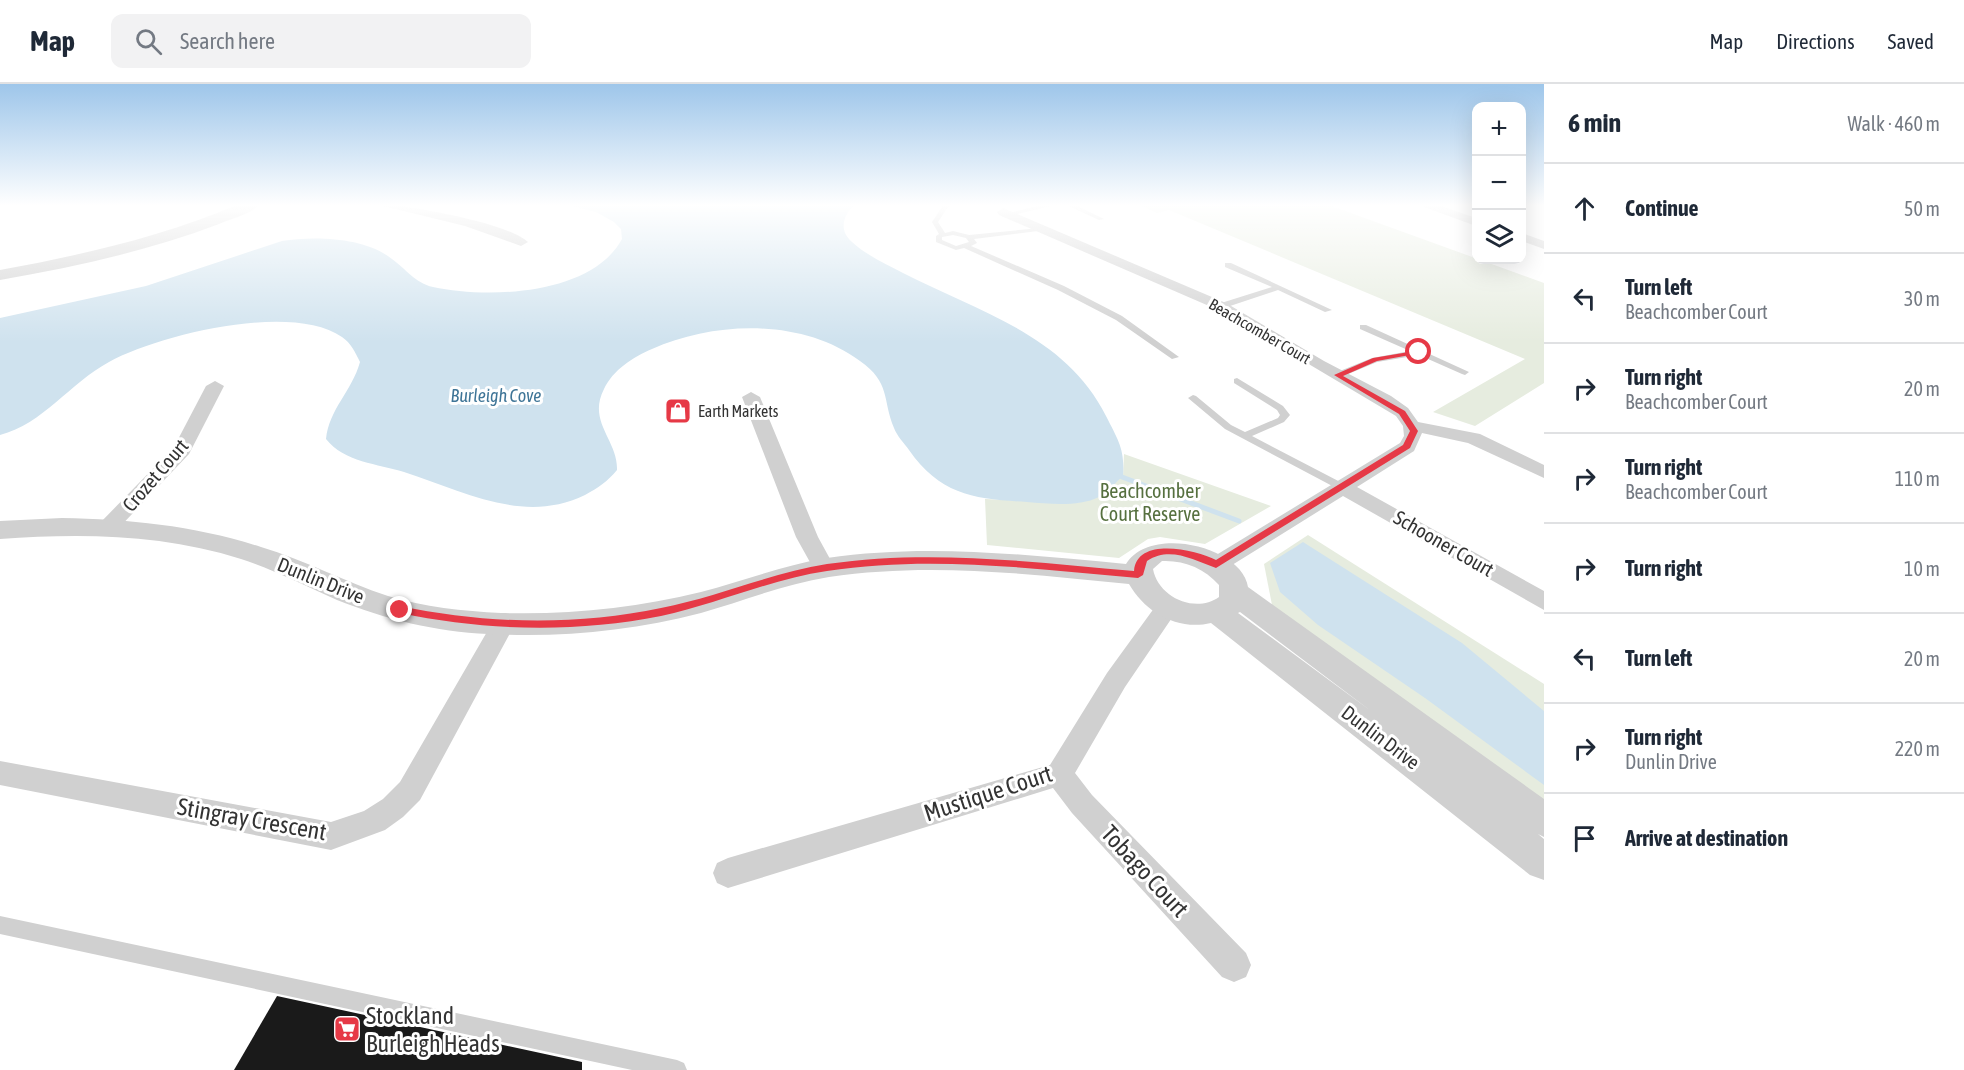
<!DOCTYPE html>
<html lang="en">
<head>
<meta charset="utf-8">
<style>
  :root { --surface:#fff; --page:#f2f2f3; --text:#1f2937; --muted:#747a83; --line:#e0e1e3 }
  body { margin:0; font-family:"Asap Condensed",sans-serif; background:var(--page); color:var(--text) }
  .controls { position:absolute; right:18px; top:18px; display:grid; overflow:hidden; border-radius:12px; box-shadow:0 6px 24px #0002 }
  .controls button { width:54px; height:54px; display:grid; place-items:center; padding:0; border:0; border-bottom:2px solid var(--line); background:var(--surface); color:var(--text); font:30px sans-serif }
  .stop { position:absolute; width:18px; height:18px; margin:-14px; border:4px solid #e63946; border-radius:50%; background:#fff }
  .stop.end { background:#e63946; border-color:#fff; box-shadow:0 2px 6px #0008 }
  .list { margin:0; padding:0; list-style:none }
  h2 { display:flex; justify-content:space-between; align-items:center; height:78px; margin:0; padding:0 24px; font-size:26px }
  h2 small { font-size:20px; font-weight:400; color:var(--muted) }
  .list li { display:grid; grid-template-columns:39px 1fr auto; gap:18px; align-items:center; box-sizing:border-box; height:90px; padding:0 24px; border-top:2px solid var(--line) }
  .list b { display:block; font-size:22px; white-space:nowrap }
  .list p { margin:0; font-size:20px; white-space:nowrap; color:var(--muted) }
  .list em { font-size:20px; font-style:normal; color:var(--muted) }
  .icon { flex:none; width:33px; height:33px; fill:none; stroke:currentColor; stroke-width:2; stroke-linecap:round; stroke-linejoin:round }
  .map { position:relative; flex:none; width:1544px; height:986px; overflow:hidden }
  header { display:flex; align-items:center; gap:36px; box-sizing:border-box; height:84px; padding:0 30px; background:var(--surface); border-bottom:2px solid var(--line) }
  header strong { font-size:28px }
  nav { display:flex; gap:33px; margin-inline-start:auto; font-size:21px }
  .search { width:420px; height:54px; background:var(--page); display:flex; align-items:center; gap:15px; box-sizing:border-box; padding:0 21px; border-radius:12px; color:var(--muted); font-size:22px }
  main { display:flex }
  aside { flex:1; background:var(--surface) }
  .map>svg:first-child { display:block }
</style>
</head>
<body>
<header>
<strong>Map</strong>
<div class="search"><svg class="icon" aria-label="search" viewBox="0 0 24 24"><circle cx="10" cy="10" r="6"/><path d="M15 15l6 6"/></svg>Search here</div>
<nav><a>Map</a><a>Directions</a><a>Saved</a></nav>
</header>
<main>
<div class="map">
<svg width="1544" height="986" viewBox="0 0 1544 986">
  <rect width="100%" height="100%" fill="#fff"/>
  <!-- green -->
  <g fill="#e6ecdf">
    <polygon points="1137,120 1326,120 1544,199 1544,299 1475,342 1433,328 1525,275 1169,126 1157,129"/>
    <polygon points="1124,370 1271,422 1205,460 1160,453 1148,455 1119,474 987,461 985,415 1077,419 1099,412 1123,392"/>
    <polygon points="1308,451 1544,600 1544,721 1272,521 1264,480"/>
  </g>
  <!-- water -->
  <g fill="#cfe2ee">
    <path d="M564 120H856C843 130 838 146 852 158 866 171 886 180 903 189 977 227 1066 251 1106 332 1118 356 1125 365 1123 392 1116 398 1108 408 1099 413 1079 423 1050 420 1027 418 976 415 941 412 909 366 904 359 897 352 894 344 882 315 891 299 860 277 802 234 715 237 652 265 633 273 613 286 604 305 587 338 618 356 617 386 608 397 598 404 585 411 523 441 464 407 404 388 378 380 344 378 326 355 329 325 352 307 360 278 355 268 351 259 342 253 291 218 159 251 109 278 70 299 43 340 0 351V234L146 202 282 157C314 152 365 153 392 175 406 185 415 199 433 203 489 215 592 211 622 155L621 145 614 138 596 128Z"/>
    <polygon points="1303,458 1462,559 1544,627 1544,701 1425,614 1318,541 1280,508 1270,479"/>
  </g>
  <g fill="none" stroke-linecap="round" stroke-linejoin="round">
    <!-- stream -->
    <polyline stroke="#cfe2ee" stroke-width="5" points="1122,393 1239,437"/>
  </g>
  <!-- building -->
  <polygon fill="#1a1a1a" points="277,912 582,978 582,986 234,986"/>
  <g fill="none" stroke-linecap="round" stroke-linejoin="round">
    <!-- service -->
    <g fill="#d0d0d0" fill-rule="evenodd">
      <path d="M944 120H950L938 138 945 149 953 147 969 151 1040 144V146L1038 147 974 155 977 159 971 162 1064 202 1122 232 1179 273 1172 275 1116 236 1058 206 964 164 956 166 936 158V152L939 150 932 138ZM953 151 966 154 969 158 956 162 942 156V153Z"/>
      <polygon points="1046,120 1060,120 1008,132 1005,130"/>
      <polygon points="1064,120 1073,120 1104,135 1099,136"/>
      <polygon points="1225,179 1231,179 1332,226 1325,228 1278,206 1224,224 1218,224 1218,220 1272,203 1225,183"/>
      <polygon points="1360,241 1366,241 1469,288 1465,291 1462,290 1419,271 1377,278 1341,293 1335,293 1335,289 1372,274 1410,267 1360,245"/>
      <polygon points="1237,294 1283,322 1290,331 1284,338 1252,352 1346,401 1347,403 1346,405 1338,405 1225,345 1188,314 1193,311 1196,312 1231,341 1245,348 1278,334 1280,331 1277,326 1234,299 1234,295"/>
      <polygon points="0,832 677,976 684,979 687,986 632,986 0,850"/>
    </g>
    <!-- minor -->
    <g fill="#d0d0d0" fill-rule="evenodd">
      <path d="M375 120C404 120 509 139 528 158L521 162 465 142Z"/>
      <polygon points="1416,120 1435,120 1476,134 1476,142"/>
      <polygon points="1003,124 1226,219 1324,277 1391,312 1408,324 1418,338 1480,350 1544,381 1544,394 1468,359 1422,349 1414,367 1357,403 1544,507 1544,526 1343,412 1224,486 1216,489 1208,486 1205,481 1208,476 1400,359 1404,352 1403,342 1396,332 1216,225 999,131 997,128"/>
      <polygon points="1522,149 1544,157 1544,165 1522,157"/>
      <polygon points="215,297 224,302 189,370 114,449 100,449 96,444 100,439 174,363 206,302"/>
      <polygon points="751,308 760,313 818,453 835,484 832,489 824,492 816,489 796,453 742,313"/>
      <polygon points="1168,514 1176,516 1180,522 1125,603 1075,689 1092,711 1246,869 1251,881 1246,893 1234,898 1222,893 1072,729 1053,704 728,804 717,799 713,789 717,779 728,774 1050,681 1107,589 1160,516"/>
      <polygon points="503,531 511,534 515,540 420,716 403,733 385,746 331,766 0,701 0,677 331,738 364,727 383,715 400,698 495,534"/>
    </g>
    <!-- tertiary -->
    <g fill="#d0d0d0" fill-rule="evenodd">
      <path d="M239 120H260C252 130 231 135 219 140 148 167 75 183 0 196V186C82 171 162 153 239 120Z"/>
      <path d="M62 434C130 435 196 442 261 463 305 476 345 498 388 512 424 523 463 527 501 529 569 531 636 524 701 508 743 497 784 481 827 474 927 459 1026 471 1126 480 1150 440 1243 463 1248 503L1544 715V753L1538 750 1544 755V796L1530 791 1211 539C1177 547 1145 528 1129 500 1028 490 929 478 829 493 785 500 743 517 701 529 631 547 560 554 488 550 436 548 385 535 337 516 305 502 274 486 241 475 163 450 81 449 0 455V437ZM1162 477C1184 476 1204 484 1219 501V513C1195 530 1158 513 1153 485ZM1240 528 1371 627 1238 529Z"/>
    </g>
  </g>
  <!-- sky -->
  <linearGradient id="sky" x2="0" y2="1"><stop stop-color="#9ec6ea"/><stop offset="0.47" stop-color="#fff"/><stop offset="1" stop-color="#fff" stop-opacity="0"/></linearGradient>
  <rect width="1544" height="258" fill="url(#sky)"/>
  <!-- route -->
  <path fill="#e63946" d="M1421 266V269L1377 277 1343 292 1405 327 1418 347 1410 364 1216 484C1193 476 1170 462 1147 477L1143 491 1138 494C1035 485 931 471 827 487 771 495 717 520 661 532 575 549 486 547 400 529L395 526 400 522C486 540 575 542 661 524 717 513 771 489 827 480 929 465 1032 478 1134 487 1137 452 1196 466 1216 476L1403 361 1410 347 1399 330 1334 291 1373 274Z"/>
  <!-- icons -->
  <defs>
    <symbol id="shop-square" viewBox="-11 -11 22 22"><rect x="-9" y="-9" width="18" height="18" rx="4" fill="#e63946" stroke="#fff"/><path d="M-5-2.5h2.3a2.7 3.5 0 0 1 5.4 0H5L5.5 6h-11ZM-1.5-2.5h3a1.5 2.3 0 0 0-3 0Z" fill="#fff"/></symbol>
    <symbol id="supermarket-square" viewBox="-11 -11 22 22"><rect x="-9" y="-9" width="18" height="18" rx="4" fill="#e63946" stroke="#fff"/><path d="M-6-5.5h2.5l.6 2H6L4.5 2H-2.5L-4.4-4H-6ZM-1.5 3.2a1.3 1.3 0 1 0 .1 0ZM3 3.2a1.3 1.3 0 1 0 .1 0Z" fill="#fff"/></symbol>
  </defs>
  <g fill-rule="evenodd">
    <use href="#shop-square" x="663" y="312" width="30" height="30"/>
    <use href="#supermarket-square" x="332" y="930" width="30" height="30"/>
  </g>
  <g text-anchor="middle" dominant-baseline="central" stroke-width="6" stroke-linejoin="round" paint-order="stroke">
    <!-- far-street labels -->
    <g font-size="16" fill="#333" stroke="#fff">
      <text transform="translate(1260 247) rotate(30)">Beachcomber Court</text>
    </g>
    <!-- far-poi labels -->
    <g font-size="16" fill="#333" stroke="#fff" text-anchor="start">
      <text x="698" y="327">Earth Markets</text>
    </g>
    <!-- far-water labels -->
    <g font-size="18" font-style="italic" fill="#3f7597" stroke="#fff">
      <text x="496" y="311">Burleigh Cove</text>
    </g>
    <!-- street labels -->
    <g font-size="20" fill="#333" stroke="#fff">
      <text transform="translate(155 391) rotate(-49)">Crozet Court</text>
      <text transform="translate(1444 459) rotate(30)">Schooner Court</text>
      <text transform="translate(321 496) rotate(22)">Dunlin Drive</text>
      <text transform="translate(1381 653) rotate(37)">Dunlin Drive</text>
    </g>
    <!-- park labels -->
    <g font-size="20" fill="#56703f" stroke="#fff">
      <text x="1150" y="406">Beachcomber<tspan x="1150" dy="23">Court Reserve</tspan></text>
    </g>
    <!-- near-street labels -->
    <g font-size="24" fill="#333" stroke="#fff">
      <text transform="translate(988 709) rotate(-18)">Mustique Court</text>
      <text transform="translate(252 735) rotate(10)">Stingray Crescent</text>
      <text transform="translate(1145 787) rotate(47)">Tobago Court</text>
    </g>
    <!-- near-poi labels -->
    <g font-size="24" fill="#333" stroke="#fff" text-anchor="start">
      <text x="366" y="931">Stockland<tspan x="366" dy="28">Burleigh Heads</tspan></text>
    </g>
  </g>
</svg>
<div class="controls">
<button>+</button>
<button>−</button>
<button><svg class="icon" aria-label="layers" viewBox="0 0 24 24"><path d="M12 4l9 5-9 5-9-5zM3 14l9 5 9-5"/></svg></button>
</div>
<div class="stop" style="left:1419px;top:268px"></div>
<div class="stop end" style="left:400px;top:526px"></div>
</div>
<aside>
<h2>6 min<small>Walk · 460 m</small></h2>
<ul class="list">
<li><svg class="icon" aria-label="ahead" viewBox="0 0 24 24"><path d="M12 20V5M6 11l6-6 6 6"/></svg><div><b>Continue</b></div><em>50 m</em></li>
<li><svg class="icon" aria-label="left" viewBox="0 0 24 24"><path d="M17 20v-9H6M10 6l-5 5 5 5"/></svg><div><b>Turn left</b><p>Beachcomber Court</p></div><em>30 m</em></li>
<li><svg class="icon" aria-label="right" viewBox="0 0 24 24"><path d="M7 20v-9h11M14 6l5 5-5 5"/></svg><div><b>Turn right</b><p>Beachcomber Court</p></div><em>20 m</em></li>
<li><svg class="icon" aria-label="right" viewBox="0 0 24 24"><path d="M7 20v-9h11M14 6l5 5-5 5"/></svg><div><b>Turn right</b><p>Beachcomber Court</p></div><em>110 m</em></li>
<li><svg class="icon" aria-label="right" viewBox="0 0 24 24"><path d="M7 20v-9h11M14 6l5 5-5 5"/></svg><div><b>Turn right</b></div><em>10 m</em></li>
<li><svg class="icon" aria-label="left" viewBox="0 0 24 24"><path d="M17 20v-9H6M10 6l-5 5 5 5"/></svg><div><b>Turn left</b></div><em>20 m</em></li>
<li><svg class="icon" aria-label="right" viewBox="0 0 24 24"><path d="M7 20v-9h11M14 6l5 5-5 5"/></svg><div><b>Turn right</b><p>Dunlin Drive</p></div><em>220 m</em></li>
<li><svg class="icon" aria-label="arrive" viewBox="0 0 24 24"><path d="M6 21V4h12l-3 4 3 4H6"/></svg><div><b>Arrive at destination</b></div></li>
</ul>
</aside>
</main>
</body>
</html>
